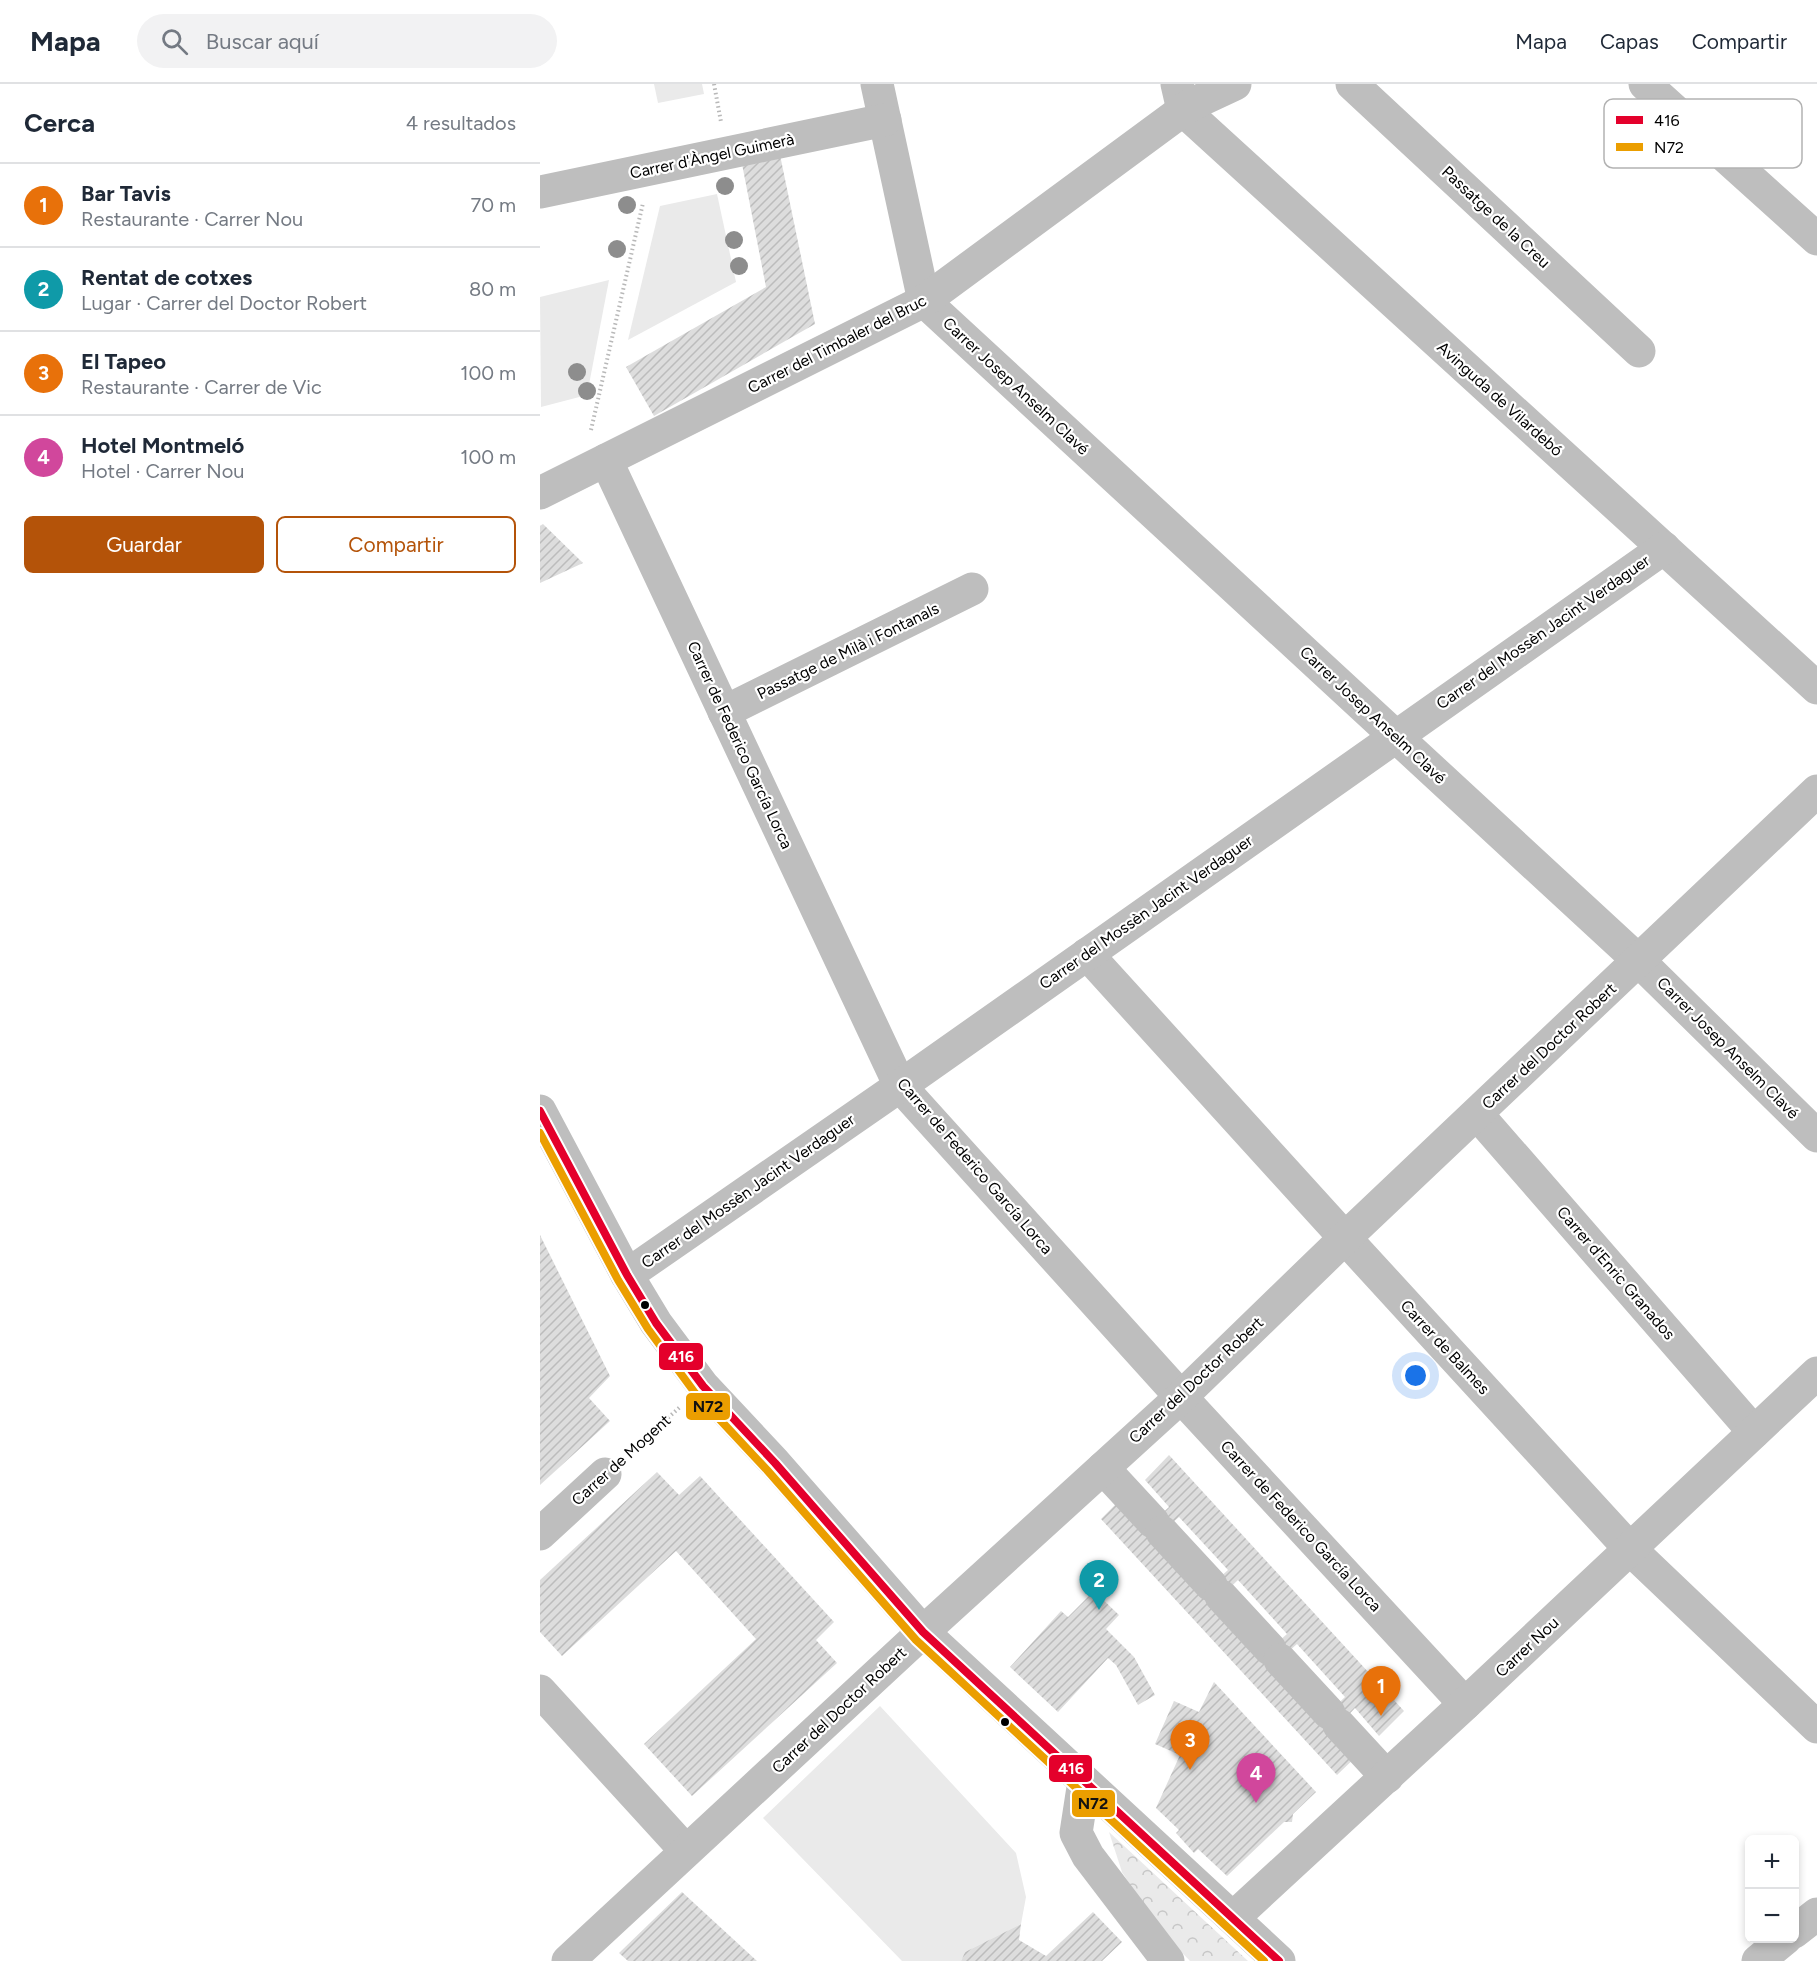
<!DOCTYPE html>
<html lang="es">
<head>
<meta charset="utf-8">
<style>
  :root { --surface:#fff; --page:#f2f2f3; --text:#1f2937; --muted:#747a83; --line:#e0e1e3; --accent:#b45309 }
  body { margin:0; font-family:Figtree,sans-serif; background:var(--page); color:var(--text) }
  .controls { position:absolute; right:18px; bottom:18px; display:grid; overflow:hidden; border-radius:9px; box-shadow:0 3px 9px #0003 }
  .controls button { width:54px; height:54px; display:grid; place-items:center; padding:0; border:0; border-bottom:2px solid var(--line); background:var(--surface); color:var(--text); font:30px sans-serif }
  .you { position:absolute; left:876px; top:1292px; width:21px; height:21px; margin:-15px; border:4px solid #fff; border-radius:50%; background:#1a73e8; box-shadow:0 0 0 9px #1a73e833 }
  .badge { display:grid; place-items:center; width:39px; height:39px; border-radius:50%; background:var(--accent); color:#fff; font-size:20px; font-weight:700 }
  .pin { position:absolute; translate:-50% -50px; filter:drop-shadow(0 2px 3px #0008) }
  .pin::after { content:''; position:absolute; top:32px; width:21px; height:18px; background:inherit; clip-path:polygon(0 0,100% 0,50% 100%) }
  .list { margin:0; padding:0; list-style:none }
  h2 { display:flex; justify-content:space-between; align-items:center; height:78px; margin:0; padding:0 24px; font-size:26px }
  h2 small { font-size:20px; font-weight:400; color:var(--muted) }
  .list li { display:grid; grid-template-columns:39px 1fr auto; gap:18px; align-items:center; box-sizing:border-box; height:84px; padding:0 24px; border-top:2px solid var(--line) }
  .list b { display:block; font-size:22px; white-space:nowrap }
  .list p { margin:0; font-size:20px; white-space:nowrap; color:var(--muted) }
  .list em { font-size:20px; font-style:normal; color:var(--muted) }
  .actions { display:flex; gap:12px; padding:18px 24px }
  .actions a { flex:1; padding:14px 0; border:2px solid var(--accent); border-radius:9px; text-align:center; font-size:21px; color:var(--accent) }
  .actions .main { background:var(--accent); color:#fff }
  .icon { flex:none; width:33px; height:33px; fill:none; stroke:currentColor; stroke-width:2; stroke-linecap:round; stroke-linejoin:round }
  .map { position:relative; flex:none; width:1277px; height:1877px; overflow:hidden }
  header { display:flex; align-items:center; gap:36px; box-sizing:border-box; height:84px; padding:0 30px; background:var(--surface); border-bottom:2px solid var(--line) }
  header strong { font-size:28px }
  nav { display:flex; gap:33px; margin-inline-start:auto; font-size:21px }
  .search { width:420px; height:54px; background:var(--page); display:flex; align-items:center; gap:15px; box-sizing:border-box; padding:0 21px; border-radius:33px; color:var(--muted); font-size:22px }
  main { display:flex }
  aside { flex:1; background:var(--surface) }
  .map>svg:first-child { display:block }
</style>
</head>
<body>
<header>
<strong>Mapa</strong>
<div class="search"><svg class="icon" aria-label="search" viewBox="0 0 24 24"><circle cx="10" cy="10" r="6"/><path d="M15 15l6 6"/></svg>Buscar aquí</div>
<nav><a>Mapa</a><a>Capas</a><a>Compartir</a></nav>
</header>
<main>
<aside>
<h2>Cerca<small>4 resultados</small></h2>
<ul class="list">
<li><span class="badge" style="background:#e8710a">1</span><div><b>Bar Tavis</b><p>Restaurante · Carrer Nou</p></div><em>70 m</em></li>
<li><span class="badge" style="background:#0f9aa8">2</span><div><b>Rentat de cotxes</b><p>Lugar · Carrer del Doctor Robert</p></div><em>80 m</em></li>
<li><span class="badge" style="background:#e8710a">3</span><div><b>El Tapeo</b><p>Restaurante · Carrer de Vic</p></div><em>100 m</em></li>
<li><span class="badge" style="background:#d1479c">4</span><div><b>Hotel Montmeló</b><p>Hotel · Carrer Nou</p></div><em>100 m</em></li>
</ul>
<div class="actions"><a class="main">Guardar</a><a>Compartir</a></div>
</aside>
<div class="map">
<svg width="1277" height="1877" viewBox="0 0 1277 1877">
  <defs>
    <pattern id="forest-crowns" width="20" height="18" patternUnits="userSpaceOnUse" patternTransform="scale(1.5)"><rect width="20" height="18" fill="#eaeaea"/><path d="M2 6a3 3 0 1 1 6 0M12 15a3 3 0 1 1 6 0" fill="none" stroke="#c7c7c7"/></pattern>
    <pattern id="building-hatch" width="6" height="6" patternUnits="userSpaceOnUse" patternTransform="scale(1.5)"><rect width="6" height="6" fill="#ddd"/><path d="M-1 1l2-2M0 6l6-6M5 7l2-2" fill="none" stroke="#bcbcbc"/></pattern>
  </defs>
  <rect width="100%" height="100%" fill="#fff"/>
  <!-- green -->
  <g fill="#eaeaea">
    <polygon points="114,0 162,0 164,10 118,19"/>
    <polygon points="177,110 196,198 88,256 120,122"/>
    <polygon points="69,196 47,311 1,323 0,213"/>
    <polygon points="340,1622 476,1769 486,1813 481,1840 425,1868 421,1877 362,1877 223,1734"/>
  </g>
  <!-- forest -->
  <polygon fill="url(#forest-crowns)" points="569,1748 708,1877 650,1877 615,1840 582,1788"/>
  <!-- building -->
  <g fill="url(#building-hatch)" fill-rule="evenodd">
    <polygon points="240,71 275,240 114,332 86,283 226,203 202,80"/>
    <polygon points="3,440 43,479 0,499 0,442"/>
    <polygon points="0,1151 70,1292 49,1314 70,1337 0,1401"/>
    <path d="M629 1371 864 1627 839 1652 815 1624 798 1642 821 1668 797 1691 561 1435 584 1412 613 1438 629 1423 605 1396ZM639 1433 688 1486 669 1503 622 1448ZM698 1496 747 1550 728 1567 681 1512ZM757 1560 805 1613 787 1630 738 1577Z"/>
    <polygon points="117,1388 139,1411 160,1392 294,1538 276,1556 297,1579 152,1712 104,1660 216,1555 136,1467 22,1572 0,1548 0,1496"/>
    <polygon points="554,1507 579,1531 566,1545 594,1573 615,1611 598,1621 576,1581 568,1574 518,1628 470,1583 521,1527 528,1533"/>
    <polygon points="674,1598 776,1708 753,1730 752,1738 744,1738 687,1792 658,1765 654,1769 636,1749 639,1746 616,1724 640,1671 615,1660 634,1617 659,1628"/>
    <polygon points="142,1808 217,1877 88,1877 79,1869"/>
    <polygon points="553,1828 582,1858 562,1877 421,1877 425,1868 481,1840 479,1856 506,1872"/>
  </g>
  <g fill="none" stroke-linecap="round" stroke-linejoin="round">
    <!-- path -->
    <g stroke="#b8b8b8" stroke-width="4" stroke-dasharray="1.5 3" stroke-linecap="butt">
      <polyline points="174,0 181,38"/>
      <polyline points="51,346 103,119"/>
      <polyline points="88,1370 140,1323"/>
    </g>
    <!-- minor -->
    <g stroke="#bebebe" stroke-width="33">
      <polyline points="337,0 384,217"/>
      <polyline points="637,0 643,26 1277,604"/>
      <polyline points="812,0 1099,267"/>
      <polyline points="1105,0 1277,155"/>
      <polyline points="0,108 345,36"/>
      <polyline points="384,217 1099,877 1277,1052"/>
      <polyline points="66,376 360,1002 641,1313 925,1620"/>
      <polyline points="0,409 384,217 650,21 695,0"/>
      <polyline points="184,628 432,505"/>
      <polyline points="547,870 805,1154 1090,1465 1277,1643"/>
      <polyline points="0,1027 87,1191 116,1239 163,1302 235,1379 383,1548 739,1877"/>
      <polyline points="937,1030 1214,1348"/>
      <polyline points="87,1191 360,1002 1124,464"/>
      <polyline points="563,1384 613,1438"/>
      <polyline points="622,1448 671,1501"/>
      <polyline points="0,1450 65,1390"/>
      <polyline points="681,1512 730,1565"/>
      <polyline points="740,1576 789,1629"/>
      <polyline points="0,1607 146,1767"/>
      <polyline points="799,1641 847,1693"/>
      <polyline points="544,1697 536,1749 548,1772 628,1877"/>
      <polyline points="693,1834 925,1620 1277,1289"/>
      <polyline points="1254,1848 1277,1830"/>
      <polyline points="28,1877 383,1548 641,1313 805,1154 1277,707"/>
      <polyline points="1218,1877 1246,1854"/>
    </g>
    <defs>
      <polyline id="bus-1" points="0,1027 87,1191 116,1239 163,1302 235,1379 383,1548 739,1877"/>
      <polyline id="bus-2" points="0,1049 78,1196 108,1245 155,1309 227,1386 376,1556 724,1877"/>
    </defs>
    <!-- bus-1 casing -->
    <use href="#bus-1" stroke="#fff" stroke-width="12"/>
    <!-- bus-2 casing -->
    <use href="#bus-2" stroke="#fff" stroke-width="12"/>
    <!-- bus-1 -->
    <use href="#bus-1" stroke="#e4002b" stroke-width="8"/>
    <!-- bus-2 -->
    <use href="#bus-2" stroke="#eb9e00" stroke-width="8"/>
  </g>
  <!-- trees -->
  <g fill="#8d8d8d">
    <circle cx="185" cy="102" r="9"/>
    <circle cx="87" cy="121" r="9"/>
    <circle cx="194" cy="156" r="9"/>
    <circle cx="77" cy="165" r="9"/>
    <circle cx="199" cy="182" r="9"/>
    <circle cx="37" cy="288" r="9"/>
    <circle cx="47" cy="307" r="9"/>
  </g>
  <!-- markers -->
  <g fill="#000" stroke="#fff" stroke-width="2">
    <circle cx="105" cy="1221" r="5"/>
    <circle cx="465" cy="1638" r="5"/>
  </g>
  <g text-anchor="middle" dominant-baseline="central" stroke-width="4.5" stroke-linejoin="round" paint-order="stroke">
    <!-- street labels -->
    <g font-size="16" fill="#000" stroke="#fff">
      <text transform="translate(172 72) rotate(-12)">Carrer d'Àngel Guimerà</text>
      <text transform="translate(956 133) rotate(43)">Passatge de la Creu</text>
      <text transform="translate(297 260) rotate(-27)">Carrer del Timbaler del Bruc</text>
      <text transform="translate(476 302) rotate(43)">Carrer Josep Anselm Clavé</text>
      <text transform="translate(960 315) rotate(42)">Avinguda de Vilardebó</text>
      <text transform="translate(1003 548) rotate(-35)">Carrer del Mossèn Jacint Verdaguer</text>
      <text transform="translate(308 567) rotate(-26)">Passatge de Milà i Fontanals</text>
      <text transform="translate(833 631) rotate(43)">Carrer Josep Anselm Clavé</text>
      <text transform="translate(200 661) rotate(65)">Carrer de Federico García Lorca</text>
      <text transform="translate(606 828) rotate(-35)">Carrer del Mossèn Jacint Verdaguer</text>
      <text transform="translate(1009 962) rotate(-43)">Carrer del Doctor Robert</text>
      <text transform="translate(1188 964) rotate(45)">Carrer Josep Anselm Clavé</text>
      <text transform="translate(435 1082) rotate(49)">Carrer de Federico García Lorca</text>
      <text transform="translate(208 1107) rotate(-35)">Carrer del Mossèn Jacint Verdaguer</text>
      <text transform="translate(1076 1189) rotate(49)">Carrer d'Enric Granados</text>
      <text transform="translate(905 1263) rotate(47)">Carrer de Balmes</text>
      <text transform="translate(656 1296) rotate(-43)">Carrer del Doctor Robert</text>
      <text transform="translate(81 1376) rotate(-42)">Carrer de Mogent</text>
      <text transform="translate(761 1442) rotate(47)">Carrer de Federico García Lorca</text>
      <text transform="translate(987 1563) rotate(-43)">Carrer Nou</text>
      <text transform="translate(299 1626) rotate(-43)">Carrer del Doctor Robert</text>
    </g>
  </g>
  <!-- legend -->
  <rect x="1064" y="15" width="198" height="69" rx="9" fill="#fff" stroke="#b2b2b2" stroke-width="1.5"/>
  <rect x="1076" y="32" width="27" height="8" fill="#e4002b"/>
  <rect x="1076" y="59" width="27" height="8" fill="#eb9e00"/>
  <g font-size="16" fill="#000">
    <text x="1114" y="42">416</text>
    <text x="1114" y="69">N72</text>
  </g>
  <g stroke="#fff" stroke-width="2">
    <rect x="118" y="1258" width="46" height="29" rx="6" fill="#e4002b"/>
    <rect x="145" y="1308" width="46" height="29" rx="6" fill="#eb9e00"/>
    <rect x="508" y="1670" width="45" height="29" rx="6" fill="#e4002b"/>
    <rect x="531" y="1705" width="45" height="29" rx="6" fill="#eb9e00"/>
  </g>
  <g font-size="16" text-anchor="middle" font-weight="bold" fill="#fff">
    <text x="141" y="1278">416</text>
    <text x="531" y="1690">416</text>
  </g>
  <g font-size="16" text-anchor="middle" font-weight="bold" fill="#111">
    <text x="168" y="1328">N72</text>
    <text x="553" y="1725">N72</text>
  </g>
</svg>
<div class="controls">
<button>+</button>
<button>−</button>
</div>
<div class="you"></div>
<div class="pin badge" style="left:841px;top:1632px;background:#e8710a">1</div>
<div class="pin badge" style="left:559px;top:1526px;background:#0f9aa8">2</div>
<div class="pin badge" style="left:650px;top:1686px;background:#e8710a">3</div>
<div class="pin badge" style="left:716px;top:1719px;background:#d1479c">4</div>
</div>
</main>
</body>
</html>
